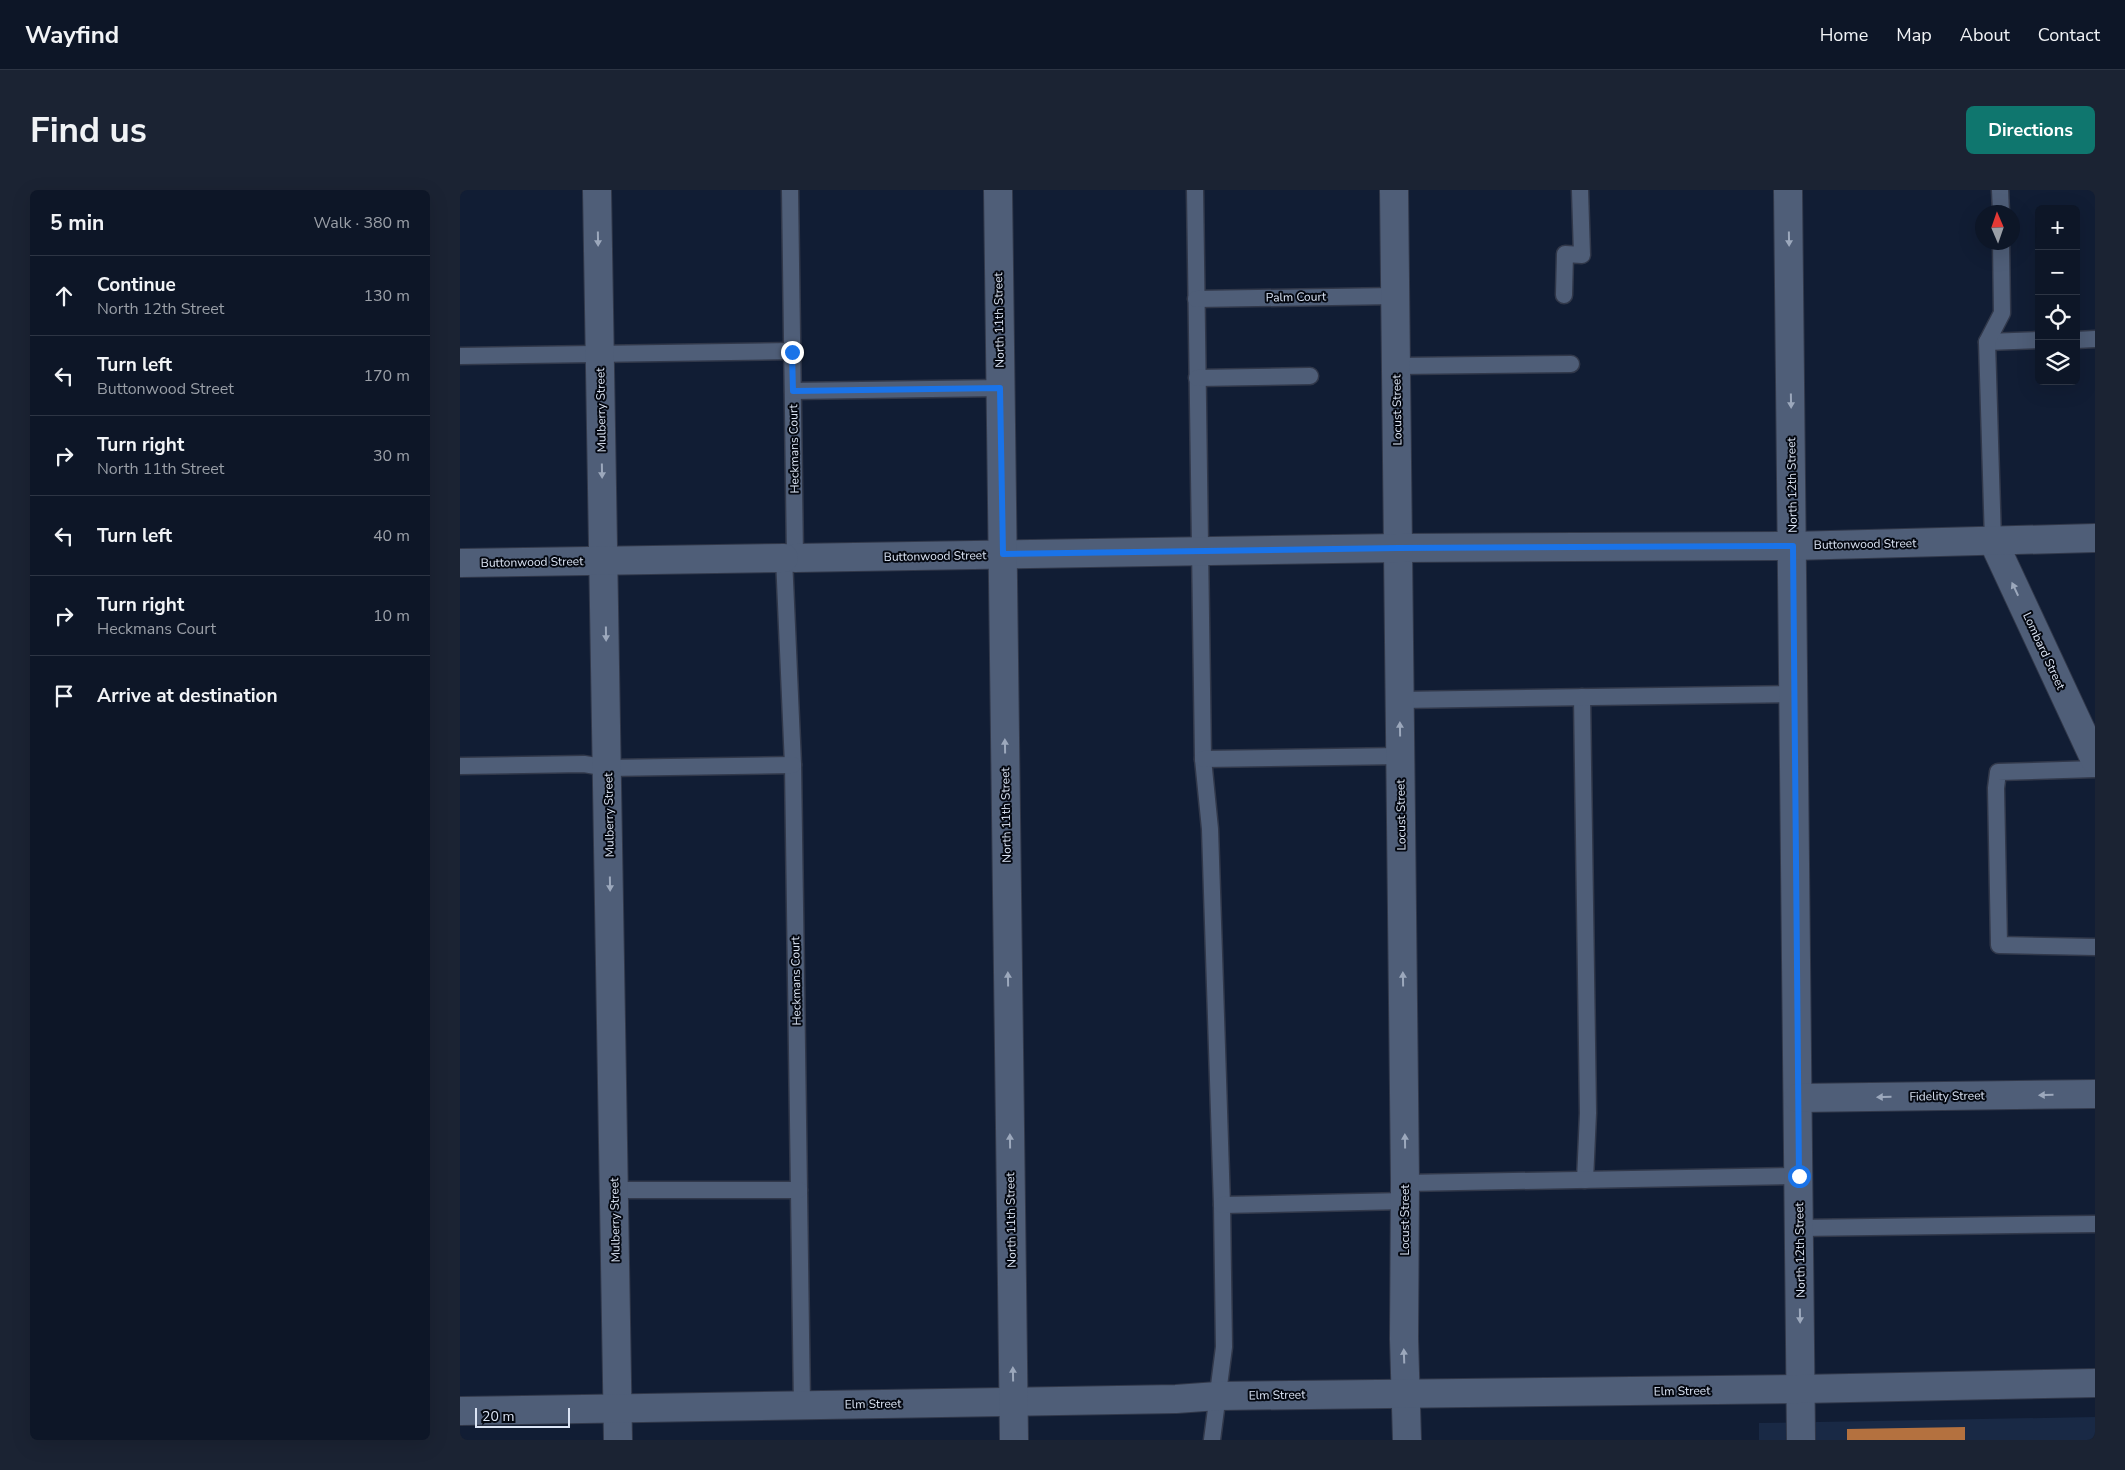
<!DOCTYPE html>
<html lang="en">
<head>
<meta charset="utf-8">
<style>
  :root { --surface:#0d1627; --page:#1b2333; --text:#f1f3f6; --muted:#9a9fa7; --line:#2d3544; --accent:#0f766e }
  body { margin:0; font-family:"Nunito Sans",sans-serif; background:var(--page); color:var(--text) }
  .controls { position:absolute; right:15px; top:15px; display:grid; overflow:hidden; border-radius:8px; box-shadow:0 5px 20px #0002 }
  .controls button { width:45px; height:45px; display:grid; place-items:center; padding:0; border:0; border-bottom:1px solid var(--line); background:var(--surface); color:var(--text); font:25px sans-serif }
  .compass { position:absolute; left:1515px; top:15px; width:45px; height:45px; border-radius:50%; background:var(--surface); box-shadow:0 5px 20px #0002; rotate:358deg }
  .scale { position:absolute; left:15px; bottom:12px; width:95px; box-sizing:border-box; padding-left:5px; border:2px solid #dbe4f4; border-top:0; font-size:14px; line-height:18px; white-space:nowrap; color:#dbe4f4; -webkit-text-stroke:4px #040811; paint-order:stroke }
  .stop { position:absolute; width:15px; height:15px; margin:-11px; border:4px solid #1a73e8; border-radius:50%; background:#fff }
  .stop.end { background:#1a73e8; border-color:#fff; box-shadow:0 1px 5px #0008 }
  .list { margin:0; padding:0; list-style:none }
  h2 { display:flex; justify-content:space-between; align-items:center; height:65px; margin:0; padding:0 20px; font-size:21px }
  h2 small { font-size:16px; font-weight:400; color:var(--muted) }
  .list li { display:grid; grid-template-columns:32px 1fr auto; gap:15px; align-items:center; box-sizing:border-box; height:80px; padding:0 20px; border-top:1px solid var(--line) }
  .list b { display:block; font-size:19px; white-space:nowrap }
  .list p { margin:0; font-size:16px; white-space:nowrap; color:var(--muted) }
  .list em { font-size:16px; font-style:normal; color:var(--muted) }
  .icon { flex:none; width:28px; height:28px; fill:none; stroke:currentColor; stroke-width:2; stroke-linecap:round; stroke-linejoin:round }
  .map { position:relative; flex:none; width:1635px; height:1250px; overflow:hidden; border-radius:8px }
  header { display:flex; align-items:center; gap:30px; box-sizing:border-box; height:70px; padding:0 25px; background:var(--surface); border-bottom:1px solid var(--line) }
  header strong { font-size:24px }
  nav { display:flex; gap:28px; margin-inline-start:auto; font-size:18px }
  .intro { display:flex; align-items:center; justify-content:space-between; box-sizing:border-box; height:120px; padding:0 30px }
  h1 { margin:0; font-size:35px }
  .button { padding:12px 22px; border-radius:8px; background:var(--accent); color:#fff; font-size:18px; font-weight:700 }
  main { display:flex; gap:30px; padding:0 30px }
  aside { flex:1; background:var(--surface); border-radius:8px; box-shadow:0 5px 20px #0002 }
  .map>svg:first-child { display:block }
</style>
</head>
<body>
<header>
<strong>Wayfind</strong>
<nav><a>Home</a><a>Map</a><a>About</a><a>Contact</a></nav>
</header>
<div class="intro"><h1>Find us</h1><a class="button">Directions</a></div>
<main>
<aside>
<h2>5 min<small>Walk · 380 m</small></h2>
<ul class="list">
<li><svg class="icon" aria-label="ahead" viewBox="0 0 24 24"><path d="M12 20V5M6 11l6-6 6 6"/></svg><div><b>Continue</b><p>North 12th Street</p></div><em>130 m</em></li>
<li><svg class="icon" aria-label="left" viewBox="0 0 24 24"><path d="M17 20v-9H6M10 6l-5 5 5 5"/></svg><div><b>Turn left</b><p>Buttonwood Street</p></div><em>170 m</em></li>
<li><svg class="icon" aria-label="right" viewBox="0 0 24 24"><path d="M7 20v-9h11M14 6l5 5-5 5"/></svg><div><b>Turn right</b><p>North 11th Street</p></div><em>30 m</em></li>
<li><svg class="icon" aria-label="left" viewBox="0 0 24 24"><path d="M17 20v-9H6M10 6l-5 5 5 5"/></svg><div><b>Turn left</b></div><em>40 m</em></li>
<li><svg class="icon" aria-label="right" viewBox="0 0 24 24"><path d="M7 20v-9h11M14 6l5 5-5 5"/></svg><div><b>Turn right</b><p>Heckmans Court</p></div><em>10 m</em></li>
<li><svg class="icon" aria-label="arrive" viewBox="0 0 24 24"><path d="M6 21V4h12l-3 4 3 4H6"/></svg><div><b>Arrive at destination</b></div></li>
</ul>
</aside>
<div class="map">
<svg width="1635" height="1250" viewBox="0 0 1635 1250">
  <rect width="100%" height="100%" fill="#111d34"/>
  <!-- built -->
  <polygon fill="#192945" points="1635,1227 1635,1250 1299,1250 1299,1233"/>
  <!-- building -->
  <polygon fill="#b4713f" points="1505,1237 1505,1250 1387,1250 1387,1239"/>
  <g fill="none" stroke-linecap="round" stroke-linejoin="round">
    <defs>
      <g id="service">
        <polyline points="330,0 335,368 324,368 333,575 342,1215"/>
        <polyline points="735,0 743,569 750,639 762,1015 764,1157 752,1250"/>
        <polyline points="1540,0 1541,22"/>
        <polyline points="1104,105 1105,64 1122,65 1120,0"/>
        <polyline points="736,109 935,106"/>
        <polyline points="1616,150 1635,149"/>
        <polyline points="1527,152 1579,150"/>
        <polyline points="0,166 332,161"/>
        <polyline points="937,176 1111,174"/>
        <polyline points="737,188 850,186"/>
        <polyline points="333,201 540,198"/>
        <polyline points="1533,351 1527,152 1542,123 1541,52"/>
        <polyline points="1122,507 1128,923 1125,990"/>
        <polyline points="940,510 1334,504"/>
        <polyline points="743,569 940,566"/>
        <polyline points="0,576 124,574 148,578 333,575"/>
        <polyline points="1635,579 1538,582 1536,598 1539,755 1635,757"/>
        <polyline points="945,993 1339,986"/>
        <polyline points="155,1000 339,1000"/>
        <polyline points="762,1015 945,1011"/>
        <polyline points="1339,1038 1635,1034"/>
      </g>
      <g id="minor">
        <polyline points="137,0 158,1250"/>
        <polyline points="934,0 945,993 944,1149 947,1250"/>
        <polyline points="1328,0 1341,1250"/>
        <polyline points="1533,351 1635,570"/>
        <polyline points="335,368 938,358 1333,356 1635,348"/>
        <polyline points="0,373 324,368"/>
        <polyline points="1338,908 1635,904"/>
        <polyline points="0,1221 716,1209 758,1206 1341,1199 1635,1193"/>
      </g>
      <polyline id="tertiary" points="538,0 554,1250"/>
    </defs>
    <!-- service casing -->
    <use href="#service" stroke="#31384a" stroke-width="19"/>
    <!-- minor casing -->
    <use href="#minor" stroke="#31384a" stroke-width="30"/>
    <!-- tertiary casing -->
    <use href="#tertiary" stroke="#31384a" stroke-width="30"/>
    <!-- service -->
    <use href="#service" stroke="#4f5e78" stroke-width="16"/>
    <!-- minor -->
    <use href="#minor" stroke="#4f5e78" stroke-width="28"/>
    <!-- tertiary -->
    <use href="#tertiary" stroke="#4f5e78" stroke-width="28"/>
  </g>
  <!-- one-way arrows -->
  <defs><path id="oneway-solid" d="M-6-.8H1V-3.2L6.5 0L1 3.2V.8H-6Z" transform="scale(1.25)"/></defs>
  <g fill="#9ca8bc">
    <use href="#oneway-solid" transform="translate(138 49) rotate(89)"/>
    <use href="#oneway-solid" transform="translate(1329 49) rotate(89)"/>
    <use href="#oneway-solid" transform="translate(1331 211) rotate(89)"/>
    <use href="#oneway-solid" transform="translate(142 281) rotate(89)"/>
    <use href="#oneway-solid" transform="translate(1555 399) rotate(-115)"/>
    <use href="#oneway-solid" transform="translate(146 444) rotate(89)"/>
    <use href="#oneway-solid" transform="translate(940 539) rotate(-91)"/>
    <use href="#oneway-solid" transform="translate(545 556) rotate(-91)"/>
    <use href="#oneway-solid" transform="translate(150 694) rotate(89)"/>
    <use href="#oneway-solid" transform="translate(548 789) rotate(-91)"/>
    <use href="#oneway-solid" transform="translate(943 789) rotate(-91)"/>
    <use href="#oneway-solid" transform="translate(1586 905) rotate(179)"/>
    <use href="#oneway-solid" transform="translate(1424 907) rotate(179)"/>
    <use href="#oneway-solid" transform="translate(550 951) rotate(-91)"/>
    <use href="#oneway-solid" transform="translate(945 951) rotate(-91)"/>
    <use href="#oneway-solid" transform="translate(1340 1126) rotate(89)"/>
    <use href="#oneway-solid" transform="translate(944 1166) rotate(-92)"/>
    <use href="#oneway-solid" transform="translate(553 1184) rotate(-91)"/>
  </g>
  <g fill="none" stroke-linecap="round" stroke-linejoin="round">
    <!-- route -->
    <polyline stroke="#1a73e8" stroke-width="6" points="332,162 333,201 540,198 543,364 938,358 1333,356 1339,986"/>
  </g>
  <g text-anchor="middle" dominant-baseline="central" stroke-width="4" stroke-linejoin="round" paint-order="stroke">
    <!-- street labels -->
    <g font-size="12" fill="#dbe4f4" stroke="#040811">
      <text transform="translate(836 107) rotate(-1)">Palm Court</text>
      <text transform="translate(539 130) rotate(-91)">North 11th Street</text>
      <text transform="translate(141 220) rotate(-91)">Mulberry Street</text>
      <text transform="translate(937 220) rotate(-91)">Locust Street</text>
      <text transform="translate(334 259) rotate(-91)">Heckmans Court</text>
      <text transform="translate(1332 295) rotate(-91)">North 12th Street</text>
      <text transform="translate(1405 354) rotate(-1)">Buttonwood Street</text>
      <text transform="translate(475 366) rotate(-1)">Buttonwood Street</text>
      <text transform="translate(72 372) rotate(-1)">Buttonwood Street</text>
      <text transform="translate(1584 461) rotate(65)">Lombard Street</text>
      <text transform="translate(149 625) rotate(-91)">Mulberry Street</text>
      <text transform="translate(546 625) rotate(-91)">North 11th Street</text>
      <text transform="translate(941 625) rotate(-91)">Locust Street</text>
      <text transform="translate(336 791) rotate(-91)">Heckmans Court</text>
      <text transform="translate(1487 906) rotate(-1)">Fidelity Street</text>
      <text transform="translate(155 1030) rotate(-91)">Mulberry Street</text>
      <text transform="translate(551 1030) rotate(-91)">North 11th Street</text>
      <text transform="translate(945 1030) rotate(-90)">Locust Street</text>
      <text transform="translate(1340 1060) rotate(-91)">North 12th Street</text>
      <text transform="translate(1222 1201) rotate(-1)">Elm Street</text>
      <text transform="translate(817 1205) rotate(-1)">Elm Street</text>
      <text transform="translate(413 1214) rotate(-1)">Elm Street</text>
    </g>
  </g>
</svg>
<div class="controls">
<button>+</button>
<button>−</button>
<button><svg class="icon" aria-label="locate" viewBox="0 0 24 24"><circle cx="12" cy="12" r="6"/><path d="M12 2v4M12 18v4M2 12h4M18 12h4"/></svg></button>
<button><svg class="icon" aria-label="layers" viewBox="0 0 24 24"><path d="M12 4l9 5-9 5-9-5zM3 14l9 5 9-5"/></svg></button>
</div>
<svg class="compass" viewBox="-18 -18 36 36"><path d="M0-13l5 13h-10z" fill="#e53935"/><path d="M0 13l5-13h-10z" fill="#9a9fa7"/></svg>
<div class="scale">20 m</div>
<div class="stop" style="left:1339px;top:986px"></div>
<div class="stop end" style="left:332px;top:162px"></div>
</div>
</main>
</body>
</html>
